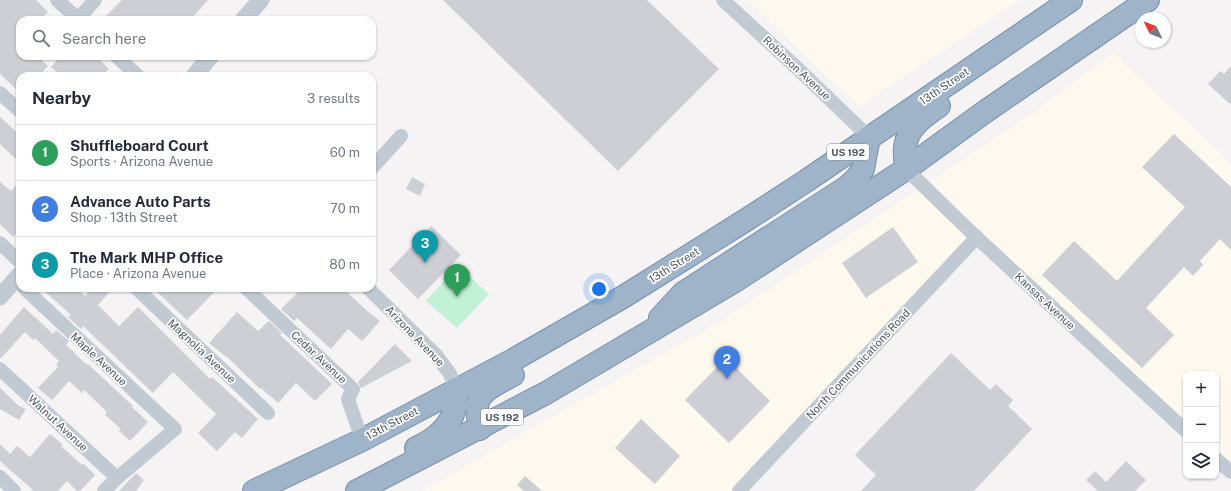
<!DOCTYPE html>
<html lang="en">
<head>
<meta charset="utf-8">
<style>
  :root { --surface:#fff; --page:#f6f6f7; --text:#1f2937; --muted:#747a83; --line:#e0e1e3; --accent:#1a73e8 }
  body { margin:0; font-family:"Public Sans",sans-serif; background:var(--page); color:var(--text) }
  .controls { position:absolute; right:12px; bottom:12px; display:grid; overflow:hidden; border-radius:8px; box-shadow:0 1px 3px #0004 }
  .controls button { width:36px; height:36px; display:grid; place-items:center; padding:0; border:0; border-bottom:1px solid var(--line); background:var(--surface); color:var(--text); font:20px sans-serif }
  .compass { position:absolute; left:1135px; top:12px; width:36px; height:36px; border-radius:50%; background:var(--surface); box-shadow:0 1px 3px #0004; rotate:313deg }
  .you { position:absolute; left:599px; top:289px; width:14px; height:14px; margin:-10px; border:3px solid #fff; border-radius:50%; background:#1a73e8; box-shadow:0 0 0 6px #1a73e833 }
  .badge { display:grid; place-items:center; width:26px; height:26px; border-radius:50%; background:var(--accent); color:#fff; font-size:13px; font-weight:700 }
  .pin { position:absolute; translate:-50% -33px; filter:drop-shadow(0 1px 2px #0008) }
  .pin::after { content:''; position:absolute; top:21px; width:14px; height:12px; background:inherit; clip-path:polygon(0 0,100% 0,50% 100%) }
  .list { margin:0; padding:0; list-style:none }
  h2 { display:flex; justify-content:space-between; align-items:center; height:52px; margin:0; padding:0 16px; font-size:17px }
  h2 small { font-size:13px; font-weight:400; color:var(--muted) }
  .list li { display:grid; grid-template-columns:26px 1fr auto; gap:12px; align-items:center; box-sizing:border-box; height:56px; padding:0 16px; border-top:1px solid var(--line) }
  .list b { display:block; font-size:15px; white-space:nowrap }
  .list p { margin:0; font-size:13px; white-space:nowrap; color:var(--muted) }
  .list em { font-size:13px; font-style:normal; color:var(--muted) }
  .icon { flex:none; width:22px; height:22px; fill:none; stroke:currentColor; stroke-width:2; stroke-linecap:round; stroke-linejoin:round }
  .map { position:relative; flex:none; width:1231px; height:491px; overflow:hidden }
  .search { position:absolute; background:var(--surface); box-shadow:0 1px 3px #0004; left:16px; top:16px; width:360px; height:44px; display:flex; align-items:center; gap:10px; box-sizing:border-box; padding:0 14px; border-radius:12px; color:var(--muted); font-size:15px }
  .panel { position:absolute; background:var(--surface); box-shadow:0 1px 3px #0004; left:16px; top:72px; width:360px; height:220px; border-radius:12px }
  .map>svg:first-child { display:block }
</style>
</head>
<body>
<div class="map">
<svg width="1231" height="491" viewBox="0 0 1231 491">
  <rect width="100%" height="100%" fill="#f5f3f3"/>
  <!-- commercial -->
  <g fill="#fdf9ef">
    <polygon points="747,0 1019,0 859,106"/>
    <polygon points="1114,53 1231,164 1231,466 1216,452 1216,374 1186,374 1186,424 977,230 740,491 422,491 718,323 1039,109"/>
  </g>
  <!-- green -->
  <polygon fill="#c3f1d5" points="458,266 489,294 457,328 426,301"/>
  <!-- building -->
  <g fill="#cdcfd5">
    <polygon points="0,0 36,0 48,12 40,20 20,20 20,56 37,56 48,66 39,76 20,76 20,93 0,74"/>
    <polygon points="122,0 208,0 190,20 102,20"/>
    <polygon points="443,0 647,0 719,69 618,171"/>
    <polygon points="61,56 96,56 109,69 102,76 61,76 51,67"/>
    <polygon points="1231,66 1231,105 1208,84 1220,71 1224,74"/>
    <polygon points="0,117 20,135 20,163 0,144"/>
    <polygon points="1174,134 1231,187 1231,250 1220,239 1200,261 1203,265 1193,276 1184,267 1146,308 1174,335 1142,368 1042,275 1074,241 1117,281 1185,207 1142,167"/>
    <polygon points="412,177 425,184 420,196 406,189"/>
    <polygon points="0,182 11,191 20,182 20,230 13,237 0,224"/>
    <polygon points="431,226 461,255 418,299 389,270"/>
    <polygon points="893,227 918,262 866,298 842,263"/>
    <polygon points="41,288 76,288 85,296 92,288 113,288 98,305 119,326 138,307 210,379 212,377 258,419 242,438 235,432 217,451 198,433 216,414 173,372 153,393 83,326 81,329 68,317 71,315"/>
    <polygon points="153,288 218,288 187,320"/>
    <polygon points="302,288 343,288 367,311 380,321 362,341 348,329 331,349 297,318 294,321 281,309"/>
    <polygon points="24,307 53,334 56,330 69,341 66,345 87,365 88,364 133,406 132,407 148,422 130,441 119,431 121,429 105,415 107,412 84,390 82,393 69,381 52,400 38,388 58,367 56,365 59,361 35,338 33,340 25,332 0,359 0,335"/>
    <polygon points="237,312 258,331 269,321 282,333 280,335 332,384 315,401 296,383 278,403 261,388 260,389 226,356 225,356 209,343"/>
    <polygon points="395,344 412,361 361,388 358,382"/>
    <polygon points="951,353 990,390 996,384 1013,400 1008,406 1032,429 974,491 861,491 876,475 855,455"/>
    <polygon points="726,358 770,401 729,443 685,400"/>
    <polygon points="0,388 19,406 26,409 19,420 0,409"/>
    <polygon points="641,419 680,456 655,484 615,448"/>
    <polygon points="50,434 63,445 61,446 82,465 84,464 95,475 80,491 77,491 67,481 58,491 34,491 0,461 0,444 10,454 17,446 30,457"/>
    <polygon points="1126,461 1146,480 1135,491 1098,491 1086,480 1095,471 1106,482"/>
    <polygon points="136,473 144,480 136,491 119,491"/>
    <polygon points="525,476 542,491 524,491 517,485"/>
  </g>
  <g fill="none" stroke-linecap="round" stroke-linejoin="round">
    <defs>
      <g id="trunk">
        <path d="M906 169C906 162 904 154 905 147 907 128 924 116 939 106"/>
        <polyline points="660,318 683,293 847,187 857,178 863,169 869,137"/>
        <path d="M480 429C479 421 477 413 477 406 479 390 501 382 513 375"/>
        <path d="M416 448C434 440 450 427 455 408 456 402 456 395 456 389"/>
        <polyline points="254,491 362,440 513,360 623,297 746,220 806,181 1071,0"/>
        <polyline points="357,491 546,393 735,281 906,169 986,111 1148,0"/>
      </g>
    </defs>
    <!-- trunk casing -->
    <use href="#trunk" stroke="#7690ad" stroke-width="24"/>
    <!-- minor -->
    <g stroke="#c1cad2" stroke-width="14">
      <polyline points="57,0 79,20"/>
      <polyline points="723,0 797,68 869,137"/>
      <polyline points="78,19 95,0"/>
      <polyline points="116,56 138,76"/>
      <polyline points="0,93 20,111"/>
      <polyline points="372,168 401,136"/>
      <polyline points="906,169 974,235 1186,431"/>
      <polyline points="0,243 20,262"/>
      <polyline points="24,288 175,429 117,478 104,491"/>
      <polyline points="136,288 268,413"/>
      <polyline points="246,288 353,389 348,399 362,440"/>
      <polyline points="368,288 436,355 450,374 456,389"/>
      <polyline points="0,369 117,478"/>
      <polyline points="1216,459 1231,472"/>
      <polyline points="0,477 14,491"/>
      <polyline points="739,491 977,237"/>
    </g>
    <!-- tertiary -->
    <g stroke="#c1cad2" stroke-width="17">
      <polyline points="243,20 261,0"/>
      <polyline points="194,76 211,56"/>
      <polyline points="0,297 20,274"/>
    </g>
    <!-- trunk -->
    <use href="#trunk" stroke="#9fb4c9" stroke-width="22"/>
  </g>
  <g text-anchor="middle" dominant-baseline="central" stroke-width="3.5" stroke-linejoin="round" paint-order="stroke">
    <!-- shield labels -->
    <g fill="#fff" stroke="#808990" stroke-width="1">
      <rect x="827" y="144" width="42" height="16" rx="3"/>
      <rect x="481" y="409" width="42" height="16" rx="3"/>
    </g>
    <g font-size="10" font-weight="bold" fill="#4a5661">
      <text x="848" y="152">US 192</text>
      <text x="502" y="417">US 192</text>
    </g>
    <!-- street labels -->
    <g font-size="11" fill="#4a5661" stroke="#fff">
      <text transform="translate(797 68) rotate(43)">Robinson Avenue</text>
      <text transform="translate(944 86) rotate(-34)">13th Street</text>
      <text transform="translate(674 265) rotate(-32)">13th Street</text>
      <text transform="translate(1045 301) rotate(43)">Kansas Avenue</text>
      <text transform="translate(415 336) rotate(46)">Arizona Avenue</text>
      <text transform="translate(202 351) rotate(43)">Magnolia Avenue</text>
      <text transform="translate(319 357) rotate(43)">Cedar Avenue</text>
      <text transform="translate(99 359) rotate(43)">Maple Avenue</text>
      <text transform="translate(858 364) rotate(-47)">North Communications Road</text>
      <text transform="translate(58 423) rotate(43)">Walnut Avenue</text>
      <text transform="translate(392 423) rotate(-28)">13th Street</text>
    </g>
  </g>
</svg>
<div class="controls">
<button>+</button>
<button>−</button>
<button><svg class="icon" aria-label="layers" viewBox="0 0 24 24"><path d="M12 4l9 5-9 5-9-5zM3 14l9 5 9-5"/></svg></button>
</div>
<svg class="compass" viewBox="-18 -18 36 36"><path d="M0-13l5 13h-10z" fill="#e53935"/><path d="M0 13l5-13h-10z" fill="#747a83"/></svg>
<div class="you"></div>
<div class="pin badge" style="left:457px;top:297px;background:#2e9e5b">1</div>
<div class="pin badge" style="left:727px;top:379px;background:#3f7fe0">2</div>
<div class="pin badge" style="left:425px;top:263px;background:#0f9aa8">3</div>
<div class="search"><svg class="icon" aria-label="search" viewBox="0 0 24 24"><circle cx="10" cy="10" r="6"/><path d="M15 15l6 6"/></svg>Search here</div>
<section class="panel">
<h2>Nearby<small>3 results</small></h2>
<ul class="list">
<li><span class="badge" style="background:#2e9e5b">1</span><div><b>Shuffleboard Court</b><p>Sports · Arizona Avenue</p></div><em>60 m</em></li>
<li><span class="badge" style="background:#3f7fe0">2</span><div><b>Advance Auto Parts</b><p>Shop · 13th Street</p></div><em>70 m</em></li>
<li><span class="badge" style="background:#0f9aa8">3</span><div><b>The Mark MHP Office</b><p>Place · Arizona Avenue</p></div><em>80 m</em></li>
</ul>
</section>
</div>
</body>
</html>
